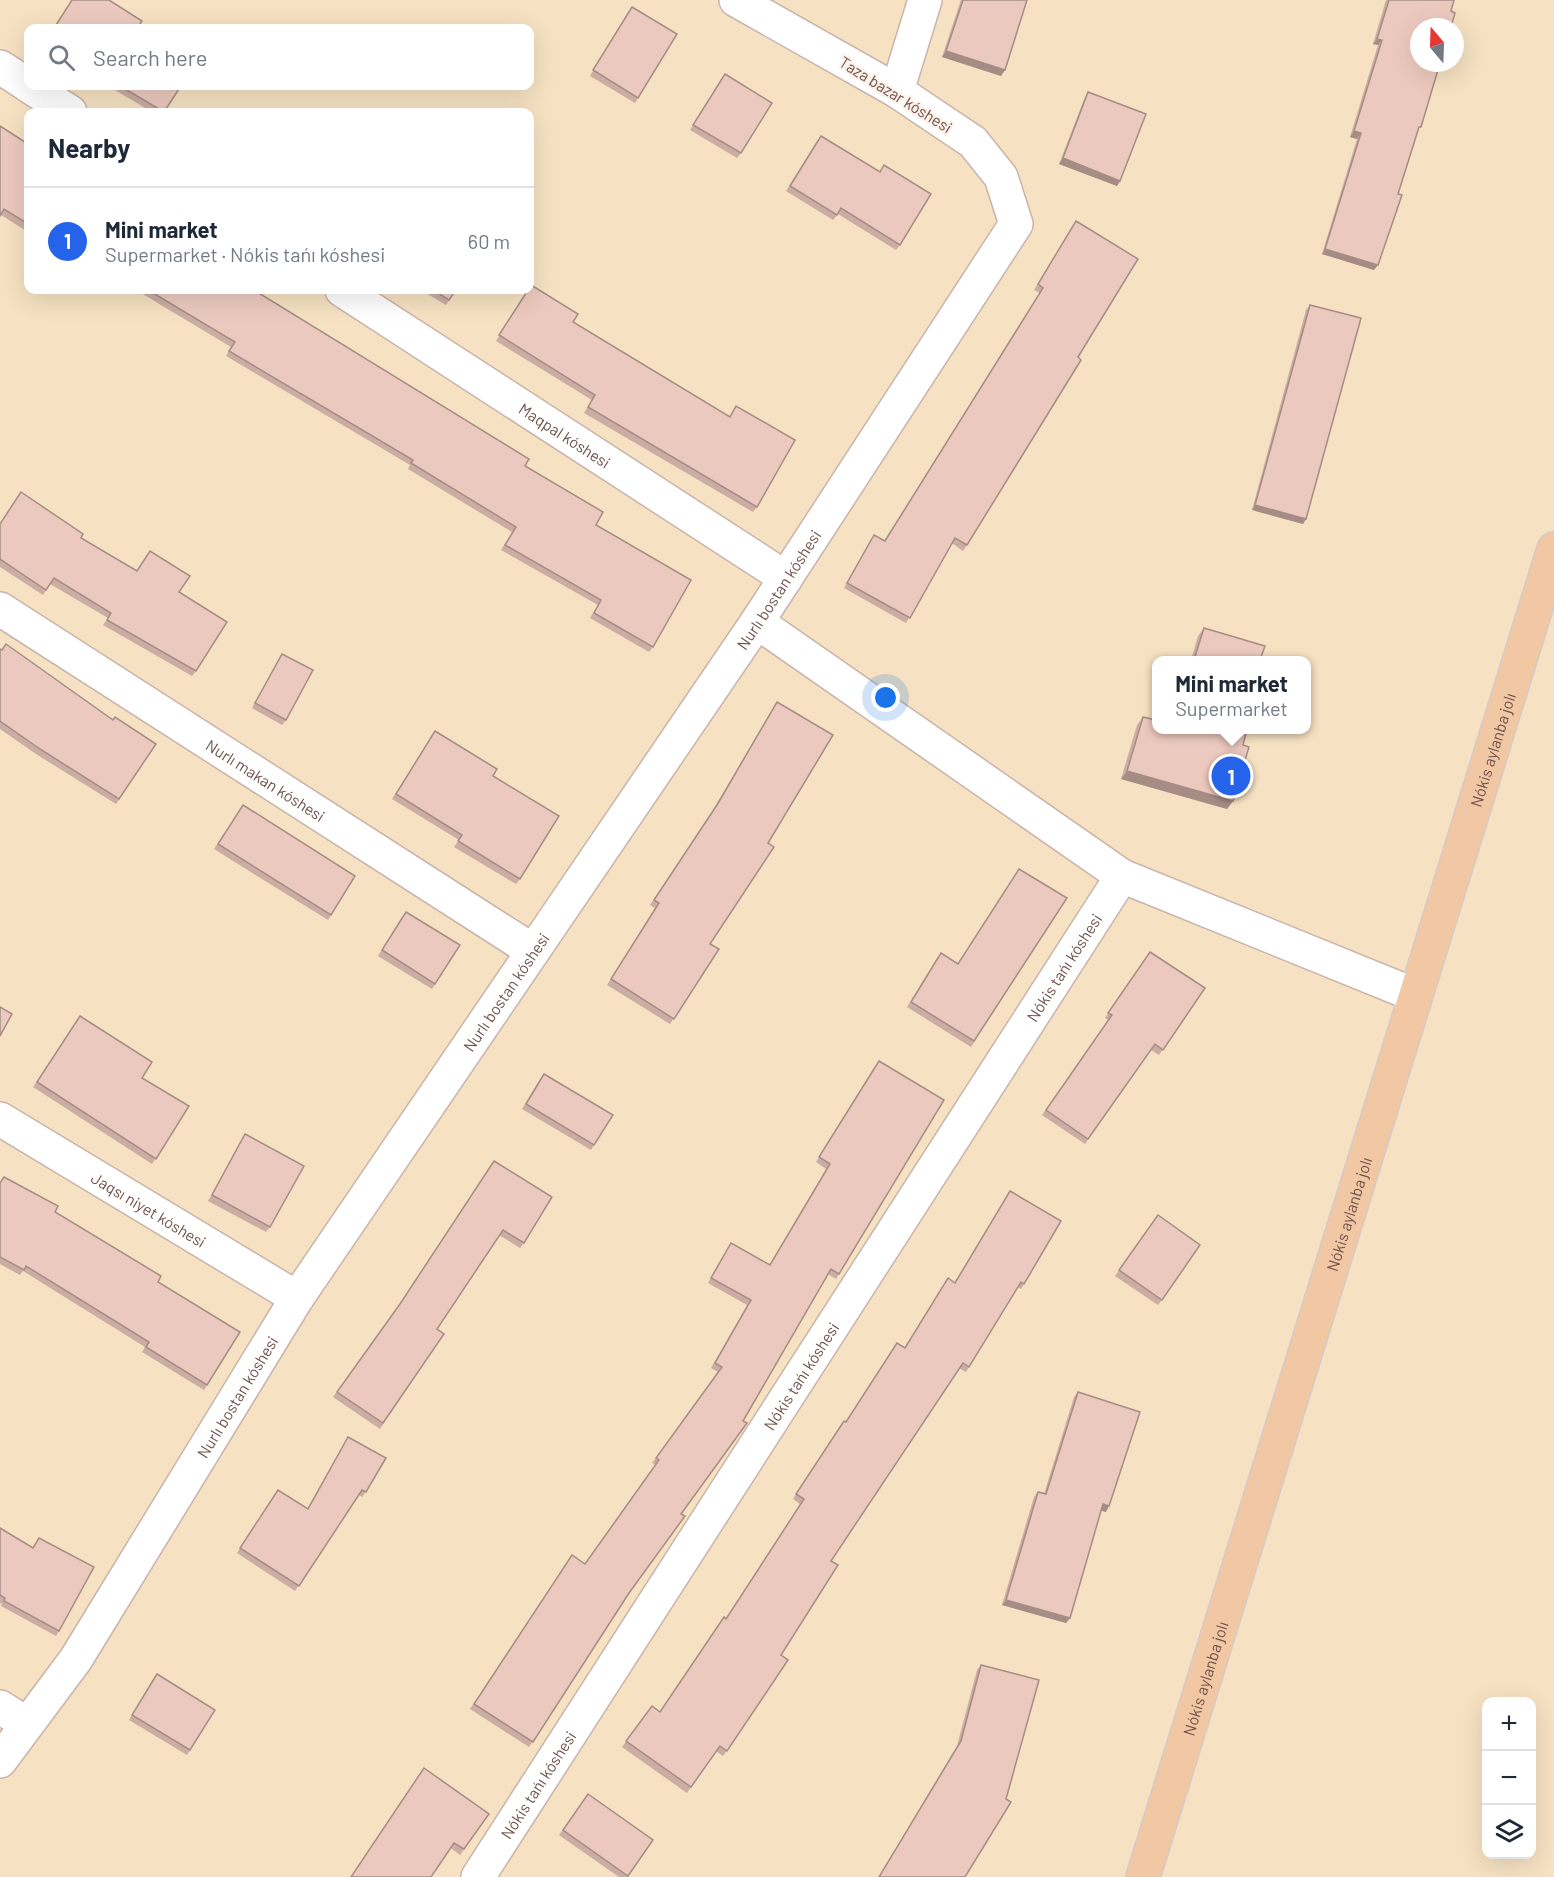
<!DOCTYPE html>
<html lang="en">
<head>
<meta charset="utf-8">
<style>
  :root { --surface:#fff; --page:#f2f2f3; --text:#1f2937; --muted:#747a83; --line:#e0e1e3; --accent:#2563eb }
  body { margin:0; font-family:Barlow,sans-serif; background:var(--page); color:var(--text) }
  .controls { position:absolute; right:18px; bottom:18px; display:grid; overflow:hidden; border-radius:12px; box-shadow:0 6px 24px #0002 }
  .controls button { width:54px; height:54px; display:grid; place-items:center; padding:0; border:0; border-bottom:2px solid var(--line); background:var(--surface); color:var(--text); font:30px sans-serif }
  .compass { position:absolute; left:1410px; top:18px; width:54px; height:54px; border-radius:50%; background:var(--surface); box-shadow:0 6px 24px #0002; rotate:341deg }
  .you { position:absolute; left:886px; top:698px; width:21px; height:21px; margin:-15px; border:4px solid #fff; border-radius:50%; background:#1a73e8; box-shadow:0 0 0 9px #1a73e833 }
  .badge { display:grid; place-items:center; width:39px; height:39px; border-radius:50%; background:var(--accent); color:#fff; font-size:20px; font-weight:700 }
  .pin { position:absolute; translate:-50% -50%; border:3px solid #fff; box-shadow:0 2px 6px #0006 }
  .popup { position:absolute; left:1152px; top:656px; width:159px; height:78px; box-sizing:border-box; display:grid; place-content:center; border-radius:12px; background:var(--surface); filter:drop-shadow(0 2px 4px #0005); font-size:20px; white-space:nowrap; color:var(--muted) }
  .popup b { font-size:22px; color:var(--text) }
  .popup::after { content:''; position:absolute; left:50%; top:100%; margin-left:-12px; border:12px solid transparent; border-top-color:var(--surface) }
  .list { margin:0; padding:0; list-style:none }
  h2 { display:flex; justify-content:space-between; align-items:center; height:78px; margin:0; padding:0 24px; font-size:26px }
  h2 small { font-size:20px; font-weight:400; color:var(--muted) }
  .list li { display:grid; grid-template-columns:39px 1fr auto; gap:18px; align-items:center; box-sizing:border-box; height:108px; padding:0 24px; border-top:2px solid var(--line) }
  .list b { display:block; font-size:22px; white-space:nowrap }
  .list p { margin:0; font-size:20px; white-space:nowrap; color:var(--muted) }
  .list em { font-size:20px; font-style:normal; color:var(--muted) }
  .icon { flex:none; width:33px; height:33px; fill:none; stroke:currentColor; stroke-width:2; stroke-linecap:round; stroke-linejoin:round }
  .map { position:relative; flex:none; width:1554px; height:1877px; overflow:hidden }
  .search { position:absolute; background:var(--surface); box-shadow:0 6px 24px #0002; left:24px; top:24px; width:510px; height:66px; display:flex; align-items:center; gap:15px; box-sizing:border-box; padding:0 21px; border-radius:12px; color:var(--muted); font-size:22px }
  .panel { position:absolute; background:var(--surface); box-shadow:0 6px 24px #0002; left:24px; top:108px; width:510px; height:186px; border-radius:12px }
  .map>svg:first-child { display:block }
</style>
</head>
<body>
<div class="map">
<svg width="1554" height="1877" viewBox="0 0 1554 1877">
  <rect width="100%" height="100%" fill="#faeee4"/>
  <!-- sand -->
  <path fill="#f6e1c2" fill-rule="evenodd" d="M0 0H1554V1877H0ZM1419 27H1455V63H1419ZM28 28H530V86H28ZM28 112H530V290H28ZM1156 660H1306V730H1156ZM1486 1702H1532V1854H1486Z"/>
  <g fill="none" stroke-linecap="round" stroke-linejoin="round">
    <defs>
      <g id="minor">
        <polyline points="0,67 28,85"/>
        <polyline points="29,86 70,112"/>
        <polyline points="897,91 925,0"/>
        <path id="s1" d="M342 290 786 578"/>
        <path id="s2" d="M0 609 533 951"/>
        <polyline points="757,622 1122,876 1415,995"/>
        <path id="s3" d="M0 1119 297 1298"/>
        <polyline points="0,1707 27,1724"/>
        <path id="s4" d="M0 1761 76 1659 297 1298 757 622 1016 224 1001 177 973 142 897 91 736 0"/>
        <path id="s5" d="M478 1877 1122 876"/>
      </g>
      <g id="major">
        <path id="s6" d="M1143 1877 1554 549"/>
      </g>
    </defs>
    <!-- minor casing -->
    <use href="#minor" stroke="#c9b4ac" stroke-width="36"/>
    <!-- major casing -->
    <use href="#major" stroke="#d4cbc9" stroke-width="36"/>
    <!-- minor -->
    <use href="#minor" stroke="#fff" stroke-width="33"/>
    <!-- major -->
    <use href="#major" stroke="#f2c7a3" stroke-width="33"/>
  </g>
  <!-- wall -->
  <g fill="#cbada3">
    <polygon points="961,0 1027,0 1001,76 942,57"/>
    <polygon points="1386,0 1454,0 1417,132 1374,270 1322,254 1357,139 1350,137 1378,45 1373,44"/>
    <polygon points="628,12 638,98 635,103 590,76"/>
    <polygon points="721,79 741,153 737,158 690,130"/>
    <polygon points="108,86 181,86 164,112 152,112"/>
    <polygon points="1088,92 1120,181 1117,186 1059,164 1085,97"/>
    <polygon points="817,141 900,245 896,250 838,214 833,220 786,191"/>
    <polygon points="28,144 28,232 1,215"/>
    <polygon points="1073,227 1078,357 967,545 963,551 952,543 906,623 844,588 874,535 884,541 1040,293 1034,290"/>
    <polygon points="136,290 254,290 525,466 596,525 653,647 649,652 590,618 598,605 501,550 512,532 408,469 410,465 226,356 231,347"/>
    <polygon points="421,290 456,290 446,305"/>
    <polygon points="527,290 573,322 729,417 736,406 757,507 753,512 584,413 592,400 496,341"/>
    <polygon points="1310,305 1306,519 1303,524 1252,510 1306,310"/>
    <polygon points="0,523 81,538 137,571 179,592 196,671 192,676 103,625 108,618 50,584 43,595 0,567"/>
    <polygon points="1204,628 1260,660 1191,660 1198,636"/>
    <polygon points="0,649 113,720 156,744 116,804 36,754 0,729"/>
    <polygon points="282,654 286,720 282,725 252,708"/>
    <polygon points="777,702 768,843 710,944 719,949 670,1024 607,985 655,908 650,905 713,810"/>
    <polygon points="1143,717 1243,745 1233,801 1227,809 1121,779 1137,725"/>
    <polygon points="431,737 493,776 520,879 516,884 454,847 459,840 392,799"/>
    <polygon points="243,805 355,876 328,920 214,849"/>
    <polygon points="1067,898 971,1047 907,1007 937,958 958,964"/>
    <polygon points="402,917 460,945 432,989 378,956"/>
    <polygon points="1150,952 1205,988 1159,1055 1151,1050 1085,1144 1042,1115 1108,1020 1105,1018"/>
    <polygon points="80,1016 142,1078 189,1106 152,1164 33,1087"/>
    <polygon points="875,1066 839,1274 836,1279 828,1274 681,1514 529,1747 470,1709 572,1555 585,1564 656,1465 652,1463 718,1372 711,1368 747,1305 708,1283 731,1243 770,1265 826,1169 816,1162"/>
    <polygon points="540,1079 594,1145 591,1150 522,1109"/>
    <polygon points="245,1134 270,1227 266,1232 208,1201"/>
    <polygon points="494,1161 524,1243 520,1248 499,1235 437,1329 444,1334 380,1429 333,1397 397,1308"/>
    <polygon points="4,1177 158,1282 207,1385 204,1390 142,1352 145,1347 23,1271 20,1275 0,1264 0,1182"/>
    <polygon points="1010,1191 1024,1284 1021,1289 1017,1287 966,1372 959,1368 831,1561 781,1655 788,1660 723,1756 716,1751 687,1793 622,1747 652,1706 660,1712 726,1619 800,1504 793,1499 840,1426 846,1422 905,1348 955,1282"/>
    <polygon points="1158,1215 1200,1245 1158,1305 1115,1276"/>
    <polygon points="1078,1392 1106,1512 1101,1510 1070,1618 1066,1623 1002,1605 1034,1497 1038,1492 1044,1494 1074,1397"/>
    <polygon points="348,1437 366,1492 362,1497 359,1495 295,1591 237,1553 278,1490 307,1509"/>
    <polygon points="0,1528 32,1548 39,1538 59,1631 56,1636 1,1606 2,1604 0,1603"/>
    <polygon points="981,1665 965,1877 879,1877 957,1746 977,1670"/>
    <polygon points="153,1679 215,1710 187,1755 129,1720"/>
    <polygon points="588,1794 653,1840 627,1877 619,1877 559,1835"/>
    <polygon points="489,1814 460,1855 451,1848 351,1877"/>
  </g>
  <!-- shaded-wall -->
  <g fill="#a58d85">
    <polygon points="1377,39 1382,40 1378,45 1373,44"/>
    <polygon points="946,51 1005,70 1001,76 942,57"/>
    <polygon points="1354,131 1361,133 1357,139 1350,137"/>
    <polygon points="1063,158 1120,181 1117,186 1059,164"/>
    <polygon points="1325,249 1378,265 1374,270 1322,254"/>
    <polygon points="1255,505 1306,519 1303,524 1252,510"/>
    <polygon points="1127,771 1233,801 1227,809 1121,779"/>
    <polygon points="1103,1504 1109,1506 1106,1512 1099,1510"/>
    <polygon points="1006,1600 1070,1618 1066,1623 1002,1605"/>
  </g>
  <!-- building -->
  <g fill="#ecc9be" stroke="#a58d85" stroke-width="1.5">
    <polygon points="72,0 109,0 142,21 138,27 140,28 54,28"/>
    <polygon points="963,0 1027,0 1005,70 946,51"/>
    <polygon points="1389,0 1454,0 1451,11 1455,13 1451,27 1419,27 1419,63 1440,63 1421,127 1419,127 1398,194 1402,195 1378,265 1325,249 1361,133 1354,131 1382,40 1377,39"/>
    <polygon points="632,7 677,34 638,98 593,70"/>
    <polygon points="725,74 772,103 741,153 693,125"/>
    <polygon points="120,86 181,86 164,112"/>
    <polygon points="1088,92 1146,114 1120,181 1063,158"/>
    <polygon points="0,126 28,144 28,224 4,209 0,216"/>
    <polygon points="821,136 880,172 884,165 931,194 900,245 841,208 837,215 790,186"/>
    <polygon points="1076,221 1138,259 1078,357 1081,360 967,545 955,538 910,618 847,583 874,535 885,541 1043,288 1038,284"/>
    <polygon points="531,285 578,314 573,322 730,417 736,406 795,440 757,507 588,407 595,395 499,335 528,290 530,290"/>
    <polygon points="148,290 254,290 529,459 525,466 603,512 596,525 691,580 653,647 594,613 601,600 505,545 516,527 411,463 413,460 229,351 235,342"/>
    <polygon points="433,290 456,290 449,300"/>
    <polygon points="1310,305 1361,318 1306,519 1255,505"/>
    <polygon points="21,492 83,534 81,538 137,571 150,551 190,576 179,592 227,622 196,671 107,620 111,613 54,578 46,590 0,559 0,524"/>
    <polygon points="1204,628 1265,646 1260,660 1194,660"/>
    <polygon points="6,644 113,720 115,717 156,744 119,799 40,749 0,721 0,649 2,650"/>
    <polygon points="282,654 313,670 286,720 255,703"/>
    <polygon points="777,702 833,735 768,843 774,847 710,944 719,949 674,1019 611,979 659,903 654,900 717,805"/>
    <polygon points="1143,717 1156,720 1156,729 1247,729 1243,745 1249,747 1233,801 1127,771"/>
    <polygon points="435,731 497,769 493,776 559,816 520,879 458,841 462,835 396,794"/>
    <polygon points="243,805 355,876 331,915 218,844"/>
    <polygon points="1019,869 1067,898 974,1041 911,1002 941,953 958,964"/>
    <polygon points="406,912 460,945 435,984 382,950"/>
    <polygon points="1150,952 1205,988 1163,1050 1155,1044 1088,1139 1046,1110 1112,1015 1108,1013"/>
    <polygon points="0,1007 12,1014 0,1036"/>
    <polygon points="80,1016 152,1062 142,1078 189,1106 156,1159 37,1082"/>
    <polygon points="879,1061 944,1100 839,1274 831,1269 743,1421 747,1423 681,1514 685,1516 629,1593 533,1742 474,1704 572,1555 585,1564 659,1460 656,1458 722,1367 715,1363 751,1300 711,1278 731,1243 770,1265 830,1164 819,1157"/>
    <polygon points="544,1074 613,1115 594,1145 526,1104"/>
    <polygon points="245,1134 304,1166 270,1227 212,1195"/>
    <polygon points="494,1161 552,1197 524,1243 503,1230 437,1329 444,1334 383,1423 337,1392 400,1304"/>
    <polygon points="4,1177 58,1206 55,1212 161,1276 158,1282 240,1332 207,1385 146,1347 149,1342 26,1266 24,1270 0,1257 0,1183"/>
    <polygon points="1010,1191 1061,1221 1024,1284 1021,1282 969,1367 963,1363 831,1561 838,1565 781,1655 788,1660 727,1751 720,1746 691,1787 626,1741 652,1706 660,1712 724,1617 726,1619 804,1499 796,1494 844,1421 846,1422 897,1343 905,1348 948,1278 955,1283"/>
    <polygon points="1158,1215 1200,1245 1162,1300 1119,1270"/>
    <polygon points="1078,1392 1140,1412 1109,1506 1103,1504 1070,1618 1006,1600 1038,1492 1046,1494"/>
    <polygon points="348,1437 386,1458 366,1492 362,1490 299,1586 240,1548 278,1490 308,1509"/>
    <polygon points="0,1528 33,1548 39,1538 94,1567 59,1631 4,1601 5,1598 0,1595"/>
    <polygon points="981,1665 1039,1680 1006,1799 1011,1802 965,1877 879,1877 961,1741"/>
    <polygon points="157,1674 215,1710 190,1750 132,1715"/>
    <polygon points="424,1768 489,1814 464,1849 454,1843 431,1877 351,1877"/>
    <polygon points="588,1794 653,1840 628,1876 563,1830"/>
  </g>
  <g text-anchor="middle" dominant-baseline="central" stroke-width="4.5" stroke-linejoin="round" paint-order="stroke">
    <!-- street labels -->
    <g font-size="16" fill="#6f534c" stroke="#fdf2ea">
      <text transform="translate(896 94) rotate(32)">Taza bazar kóshesi</text>
      <text stroke="none"><textPath href="#s1" startOffset="266">Maqpal kóshesi</textPath></text>
      <text stroke="none"><textPath href="#s4" startOffset="1407">Nurlı bostan kóshesi</textPath></text>
      <text stroke="none"><textPath href="#s6" startOffset="1180">Nókis aylanba jolı</textPath></text>
      <text stroke="none"><textPath href="#s2" startOffset="316">Nurlı makan kóshesi</textPath></text>
      <text stroke="none"><textPath href="#s5" startOffset="1082">Nókis tańı kóshesi</textPath></text>
      <text stroke="none"><textPath href="#s4" startOffset="921">Nurlı bostan kóshesi</textPath></text>
      <text stroke="none"><textPath href="#s3" startOffset="174">Jaqsı niyet kóshesi</textPath></text>
      <text stroke="none"><textPath href="#s6" startOffset="694">Nókis aylanba jolı</textPath></text>
      <text stroke="none"><textPath href="#s5" startOffset="596">Nókis tańı kóshesi</textPath></text>
      <text stroke="none"><textPath href="#s4" startOffset="435">Nurlı bostan kóshesi</textPath></text>
      <text stroke="none"><textPath href="#s6" startOffset="208">Nókis aylanba jolı</textPath></text>
      <text stroke="none"><textPath href="#s5" startOffset="110">Nókis tańı kóshesi</textPath></text>
    </g>
  </g>
</svg>
<div class="controls">
<button>+</button>
<button>−</button>
<button><svg class="icon" aria-label="layers" viewBox="0 0 24 24"><path d="M12 4l9 5-9 5-9-5zM3 14l9 5 9-5"/></svg></button>
</div>
<svg class="compass" viewBox="-18 -18 36 36"><path d="M0-13l5 13h-10z" fill="#e53935"/><path d="M0 13l5-13h-10z" fill="#747a83"/></svg>
<div class="you"></div>
<div class="pin badge" style="left:1231px;top:776px">1</div>
<div class="popup"><b>Mini market</b>Supermarket</div>
<div class="search"><svg class="icon" aria-label="search" viewBox="0 0 24 24"><circle cx="10" cy="10" r="6"/><path d="M15 15l6 6"/></svg>Search here</div>
<section class="panel">
<h2>Nearby<small></small></h2>
<ul class="list">
<li><span class="badge">1</span><div><b>Mini market</b><p>Supermarket · Nókis tańı kóshesi</p></div><em>60 m</em></li>
</ul>
</section>
</div>
</body>
</html>
